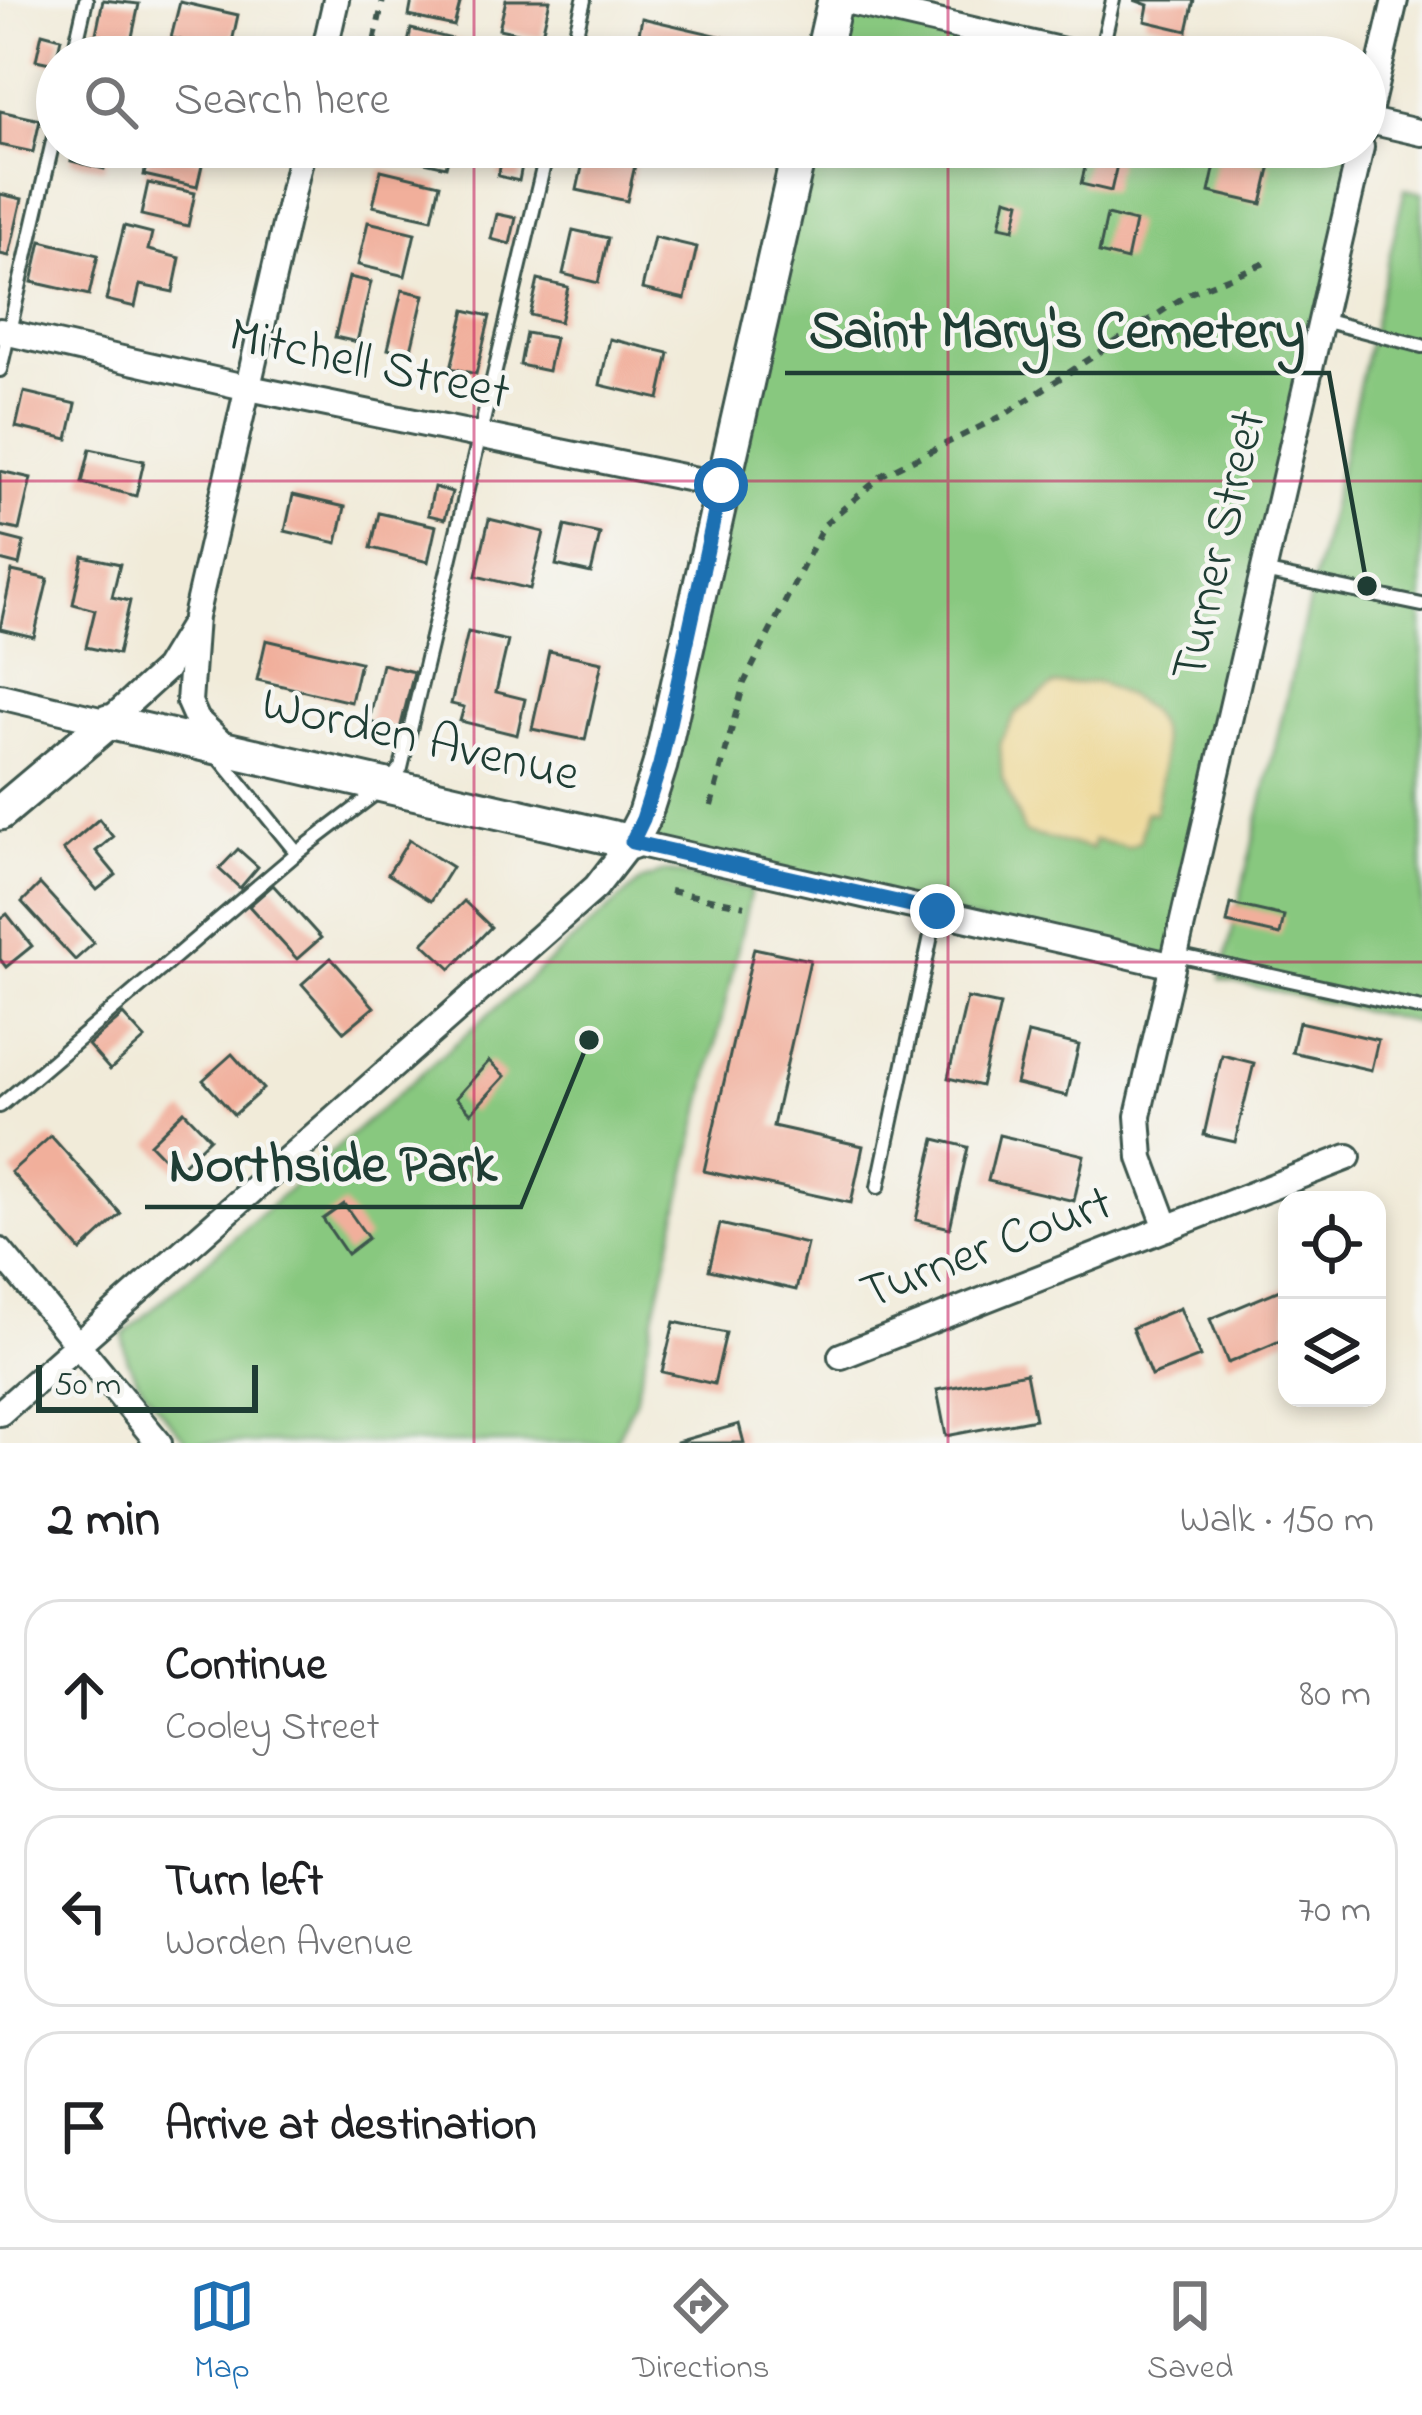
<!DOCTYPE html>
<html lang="en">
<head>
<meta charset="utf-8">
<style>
  :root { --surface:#fff; --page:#f6f6f6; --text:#202124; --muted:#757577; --line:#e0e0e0; --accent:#1f6fb2 }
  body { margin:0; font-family:"Indie Flower",sans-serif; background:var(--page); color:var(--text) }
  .controls { position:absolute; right:36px; bottom:36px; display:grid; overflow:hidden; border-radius:24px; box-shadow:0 6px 18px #0003 }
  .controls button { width:108px; height:108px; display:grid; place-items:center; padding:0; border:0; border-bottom:3px solid var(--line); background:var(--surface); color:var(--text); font:60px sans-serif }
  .scale { position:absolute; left:36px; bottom:30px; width:222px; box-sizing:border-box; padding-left:12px; border:6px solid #1f3d34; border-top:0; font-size:33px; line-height:42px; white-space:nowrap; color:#1f3d34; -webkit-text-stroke:9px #f6f6f2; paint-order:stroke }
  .stop { position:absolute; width:36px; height:36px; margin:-27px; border:9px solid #1f6fb2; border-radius:50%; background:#fff }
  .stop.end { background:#1f6fb2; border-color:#fff; box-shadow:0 3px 12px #0008 }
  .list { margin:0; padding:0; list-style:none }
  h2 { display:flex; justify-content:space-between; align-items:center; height:156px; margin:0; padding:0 48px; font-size:51px }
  h2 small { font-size:39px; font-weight:400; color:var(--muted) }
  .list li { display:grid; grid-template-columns:78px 1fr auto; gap:36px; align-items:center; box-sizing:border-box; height:192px; margin:0 24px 24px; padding:0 24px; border:3px solid var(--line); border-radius:36px }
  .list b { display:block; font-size:45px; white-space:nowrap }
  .list p { margin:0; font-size:39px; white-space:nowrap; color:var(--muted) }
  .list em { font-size:39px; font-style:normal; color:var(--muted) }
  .icon { flex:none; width:66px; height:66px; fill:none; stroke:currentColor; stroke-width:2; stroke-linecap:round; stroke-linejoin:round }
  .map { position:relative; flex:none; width:1422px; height:1443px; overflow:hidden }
  .search { position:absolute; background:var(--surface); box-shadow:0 6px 18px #0003; left:36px; right:36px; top:36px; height:132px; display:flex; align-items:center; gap:30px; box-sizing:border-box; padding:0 42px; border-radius:66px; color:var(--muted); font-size:45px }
  .sheet { height:804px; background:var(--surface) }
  nav { display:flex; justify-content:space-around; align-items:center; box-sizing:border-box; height:168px; border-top:3px solid var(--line); background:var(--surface); font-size:33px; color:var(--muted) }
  nav a { display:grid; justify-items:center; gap:6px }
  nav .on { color:var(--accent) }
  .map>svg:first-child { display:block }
</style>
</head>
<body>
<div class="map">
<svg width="1422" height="1443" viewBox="0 0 1422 1443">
  <rect width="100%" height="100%" fill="#f6f6f2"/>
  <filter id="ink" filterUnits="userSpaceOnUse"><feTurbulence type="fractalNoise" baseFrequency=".00833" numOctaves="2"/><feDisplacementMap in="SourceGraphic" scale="24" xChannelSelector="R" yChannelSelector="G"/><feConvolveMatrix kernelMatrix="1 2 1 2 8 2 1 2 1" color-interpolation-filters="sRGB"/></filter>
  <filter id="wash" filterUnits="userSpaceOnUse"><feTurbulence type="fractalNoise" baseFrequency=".004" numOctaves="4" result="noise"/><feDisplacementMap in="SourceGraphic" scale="48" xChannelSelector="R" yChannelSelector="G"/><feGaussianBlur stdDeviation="2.7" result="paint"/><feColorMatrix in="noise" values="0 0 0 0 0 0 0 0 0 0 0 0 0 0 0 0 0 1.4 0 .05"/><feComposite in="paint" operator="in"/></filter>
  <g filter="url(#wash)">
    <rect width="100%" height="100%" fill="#f1ebd9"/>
    <!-- green -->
    <g fill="#88c87f" stroke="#54825a" stroke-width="3">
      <polygon points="835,0 1090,57 822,57"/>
      <polygon points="800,147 1361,147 1170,965 631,842"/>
      <polygon points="1405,189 1422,193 1422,1024 1221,979"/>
      <path d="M666 871 751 890 635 1400 615 1443H188C165 1413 120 1373 124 1334L641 881Z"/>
    </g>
    <!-- sand -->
    <path fill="#eeda9e" stroke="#868c69" stroke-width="3" d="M1099 682C1113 690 1129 696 1142 705 1174 729 1161 780 1155 813L1146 812 1140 841 1128 847 1094 840 1092 849 1025 833 1002 778 1000 741 1016 713 1054 685Z"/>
    <g id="blocks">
      <!-- building -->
      <g fill="#f1af9b">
        <polygon points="103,0 139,4 129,51 94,43"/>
        <polygon points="412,0 461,0 454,26 409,16"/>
        <polygon points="506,0 550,0 541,38 499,29"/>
        <polygon points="1134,0 1194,0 1187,31 1145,21 1148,5"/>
        <polygon points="180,2 238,15 230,51 171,38"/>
        <polygon points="642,18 737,40 733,57 697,57 637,43"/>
        <polygon points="411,29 469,43 466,57 405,57"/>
        <polygon points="42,33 61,38 55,64 36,60"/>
        <polygon points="0,111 40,120 33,152 0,145"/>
        <polygon points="74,147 109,147 104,169 71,161"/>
        <polygon points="382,147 451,147 446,167 381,152"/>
        <polygon points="505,147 525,150 519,181 498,176"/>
        <polygon points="604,147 639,147 627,201 577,190 584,158 600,161"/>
        <polygon points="1090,147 1121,147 1111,191 1081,184"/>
        <polygon points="150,149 203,161 197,187 144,175"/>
        <polygon points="1218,152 1271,165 1262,204 1209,192"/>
        <polygon points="381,170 440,184 432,219 373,206"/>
        <polygon points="148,183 195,193 188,226 141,215"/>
        <polygon points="0,194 22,199 9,256 0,254"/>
        <polygon points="1006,198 1020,202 1014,229 1000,226"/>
        <polygon points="497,214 516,218 510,244 491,239"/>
        <polygon points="1107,215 1135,222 1127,260 1099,253"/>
        <polygon points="368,222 415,233 405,276 358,265"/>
        <polygon points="124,226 152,233 148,250 180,258 173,292 140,285 135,307 106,300"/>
        <polygon points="573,230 608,238 598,283 563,274"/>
        <polygon points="654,237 697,247 685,299 642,289"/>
        <polygon points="41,241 98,255 89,295 32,282"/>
        <polygon points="349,277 371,282 357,342 335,337"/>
        <polygon points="538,280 568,287 560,322 530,315"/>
        <polygon points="402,290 424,295 410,354 388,349"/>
        <polygon points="465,310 490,316 476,374 451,368"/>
        <polygon points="526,333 555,338 548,371 520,365"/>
        <polygon points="610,339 669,353 659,399 600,385"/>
        <polygon points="24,392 76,404 68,439 16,427"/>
        <polygon points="90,449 144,461 136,496 82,483"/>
        <polygon points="0,471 31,478 19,530 0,526"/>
        <polygon points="434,487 452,492 445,519 428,515"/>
        <polygon points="293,495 345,507 337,543 285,531"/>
        <polygon points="379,513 436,526 428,562 371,548"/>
        <polygon points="489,519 544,532 530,589 476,576"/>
        <polygon points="565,526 600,534 591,573 556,565"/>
        <polygon points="0,536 24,542 19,565 0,560"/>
        <polygon points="83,556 120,564 112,597 130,601 118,654 86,647 95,610 73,604"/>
        <polygon points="12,571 48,579 34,637 0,629"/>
        <polygon points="468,632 508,641 496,692 525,699 517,735 460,721 464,707 451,704"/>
        <polygon points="266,640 360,662 351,702 257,680"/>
        <polygon points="549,651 602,662 585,740 532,729"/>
        <polygon points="382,664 414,672 400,729 369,722"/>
        <polygon points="99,819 113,837 96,851 116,875 97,890 63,850"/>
        <polygon points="409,840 452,867 431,901 388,874"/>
        <polygon points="238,849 258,867 240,888 219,869"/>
        <polygon points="40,884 94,943 75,960 22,902"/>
        <polygon points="273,885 321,938 297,959 249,906"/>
        <polygon points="464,901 491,927 451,969 423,943"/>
        <polygon points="1231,904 1284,916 1280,935 1227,923"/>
        <polygon points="7,914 32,946 6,967 0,959 0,919"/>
        <polygon points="754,948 810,960 773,1126 863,1146 851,1203 704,1171"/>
        <polygon points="331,958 374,1007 344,1032 302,984"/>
        <polygon points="967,998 1000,1005 981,1086 948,1078"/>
        <polygon points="123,1015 145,1039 110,1070 88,1045"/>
        <polygon points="1299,1022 1378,1040 1371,1070 1292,1052"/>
        <polygon points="1028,1033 1079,1045 1067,1096 1016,1084"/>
        <polygon points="232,1054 263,1089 234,1115 203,1080"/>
        <polygon points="1222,1055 1254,1063 1235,1142 1204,1135"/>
        <polygon points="489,1061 505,1076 471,1113 456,1098"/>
        <polygon points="184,1111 210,1138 176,1171 150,1144"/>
        <polygon points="999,1135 1084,1155 1074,1201 988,1181"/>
        <polygon points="51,1136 121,1214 81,1251 11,1172"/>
        <polygon points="935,1139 968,1147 950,1228 916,1220"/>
        <polygon points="344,1204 368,1238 347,1254 323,1219"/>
        <polygon points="720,1224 807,1244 796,1290 709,1270"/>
        <polygon points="1287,1287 1287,1338 1228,1363 1210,1319"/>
        <polygon points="1180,1308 1200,1357 1151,1376 1132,1328"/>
        <polygon points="674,1322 726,1333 714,1384 662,1372"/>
        <polygon points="1026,1373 1035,1419 946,1436 937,1390"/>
        <polygon points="739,1424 744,1443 677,1443 677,1442"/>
      </g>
    </g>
  </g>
  <g filter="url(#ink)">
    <use href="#blocks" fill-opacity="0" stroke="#3e574d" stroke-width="3"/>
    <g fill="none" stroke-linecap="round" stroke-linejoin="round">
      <defs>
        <g id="lane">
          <polyline points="73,57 86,0"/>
          <polyline points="570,57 584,0"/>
          <polyline points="1100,57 1113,0"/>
          <polyline points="1322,320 1422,346"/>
          <polyline points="0,370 57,124"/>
          <polyline points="1263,572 1422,605"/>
          <polyline points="218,756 297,853"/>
          <polyline points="1172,954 1422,1009"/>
          <polyline points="0,1106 297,853 385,786 401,768 548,147"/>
          <polyline points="878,1187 936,912"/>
        </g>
        <g id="street">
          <polyline points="842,0 1090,57"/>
          <polyline points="323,57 336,0"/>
          <polyline points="1365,120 1422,133"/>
          <polyline points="1365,129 1395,0"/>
          <polyline points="0,331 249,388 721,485"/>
          <polyline points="0,696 108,722 166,669 191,628"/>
          <polyline points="225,746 197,720 189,702 195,617 303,147"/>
          <polyline points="1167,1228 1141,1158 1138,1116 1361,147"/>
          <polyline points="0,1251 159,1443"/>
          <polyline points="841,1356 1348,1157"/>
          <polyline points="0,1413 596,887 631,842 1170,965"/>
        </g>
        <g id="secondary">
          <polyline points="822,57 835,0"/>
          <polyline points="0,813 108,722 631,842 643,819 660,765 800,147"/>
        </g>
      </defs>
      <!-- lane casing -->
      <use href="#lane" stroke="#3e574d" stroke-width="18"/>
      <!-- street casing -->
      <use href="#street" stroke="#3e574d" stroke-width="30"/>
      <!-- secondary casing -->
      <use href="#secondary" stroke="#3e574d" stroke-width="39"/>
      <!-- path -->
      <g stroke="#3e574d" stroke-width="6" stroke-dasharray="9 9" stroke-linecap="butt">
        <polyline points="371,57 383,0"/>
        <polyline points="351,151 352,147"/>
        <polyline points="711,806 744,683 824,525 884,474 1004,415 1190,293 1270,261"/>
        <polyline points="670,891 745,906"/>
      </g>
      <!-- lane -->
      <use href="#lane" stroke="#fff" stroke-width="12"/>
      <!-- street -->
      <use href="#street" stroke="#fff" stroke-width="24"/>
      <!-- secondary -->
      <use href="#secondary" stroke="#fff" stroke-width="33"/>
    </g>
  </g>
  <g fill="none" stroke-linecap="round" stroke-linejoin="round" filter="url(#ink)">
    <!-- route -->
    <polyline stroke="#1f6fb2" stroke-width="15" points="721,485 660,765 643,819 632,842 937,911"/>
  </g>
  <!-- grid -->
  <path fill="none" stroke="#c2185b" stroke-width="3" stroke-opacity="0.55" d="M474 0V57M948 0V57M474 147V1443M948 147V1443M0 481H1422M0 962H1422"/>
  <g text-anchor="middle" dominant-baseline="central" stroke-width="9" stroke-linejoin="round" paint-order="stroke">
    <!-- street labels -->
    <g font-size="51" fill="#1f3d34" stroke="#f6f6f2">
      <text transform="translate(369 366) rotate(12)">Mitchell Street</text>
      <text transform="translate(1221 546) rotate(-77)">Turner Street</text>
      <text transform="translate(420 741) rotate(13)">Worden Avenue</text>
      <text transform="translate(987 1250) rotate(-21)">Turner Court</text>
    </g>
  </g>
  <!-- callouts -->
  <path fill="none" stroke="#1f3d34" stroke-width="4.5" d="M1367 586L1329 373H785M589 1040L521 1207H145"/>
  <g fill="#1f3d34" stroke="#f6f6f2" stroke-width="4.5">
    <circle cx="1367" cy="586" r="12"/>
    <circle cx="589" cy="1040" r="12"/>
  </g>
  <g font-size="54" text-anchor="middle" font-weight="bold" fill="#1f3d34" stroke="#f6f6f2" stroke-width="9" stroke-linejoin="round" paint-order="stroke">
    <text x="1057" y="347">Saint Mary's Cemetery</text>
    <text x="333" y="1181">Northside Park</text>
  </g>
</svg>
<div class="controls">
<button><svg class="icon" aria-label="locate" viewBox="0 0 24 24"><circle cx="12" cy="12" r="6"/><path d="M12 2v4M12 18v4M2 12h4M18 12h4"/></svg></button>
<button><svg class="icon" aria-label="layers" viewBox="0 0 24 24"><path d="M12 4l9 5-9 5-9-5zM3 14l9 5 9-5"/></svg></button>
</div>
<div class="scale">50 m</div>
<div class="stop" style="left:721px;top:485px"></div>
<div class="stop end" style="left:937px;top:911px"></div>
<div class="search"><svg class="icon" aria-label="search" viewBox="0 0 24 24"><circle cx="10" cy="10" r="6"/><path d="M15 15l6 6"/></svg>Search here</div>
</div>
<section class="sheet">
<h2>2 min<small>Walk · 150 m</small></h2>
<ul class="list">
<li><svg class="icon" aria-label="ahead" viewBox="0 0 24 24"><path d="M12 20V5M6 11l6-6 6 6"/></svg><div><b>Continue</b><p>Cooley Street</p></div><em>80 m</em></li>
<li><svg class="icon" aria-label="left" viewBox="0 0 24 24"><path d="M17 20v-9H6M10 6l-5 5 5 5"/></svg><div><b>Turn left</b><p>Worden Avenue</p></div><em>70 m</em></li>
<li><svg class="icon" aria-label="arrive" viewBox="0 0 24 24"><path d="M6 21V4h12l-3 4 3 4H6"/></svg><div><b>Arrive at destination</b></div></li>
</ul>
</section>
<nav>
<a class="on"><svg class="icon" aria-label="map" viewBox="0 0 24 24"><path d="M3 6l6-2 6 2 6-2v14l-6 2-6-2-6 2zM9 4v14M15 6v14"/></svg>Map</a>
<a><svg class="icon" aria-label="directions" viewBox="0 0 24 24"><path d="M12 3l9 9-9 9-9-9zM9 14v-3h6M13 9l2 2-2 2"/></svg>Directions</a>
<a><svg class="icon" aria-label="saved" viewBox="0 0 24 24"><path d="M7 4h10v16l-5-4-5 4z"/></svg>Saved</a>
</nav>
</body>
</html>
